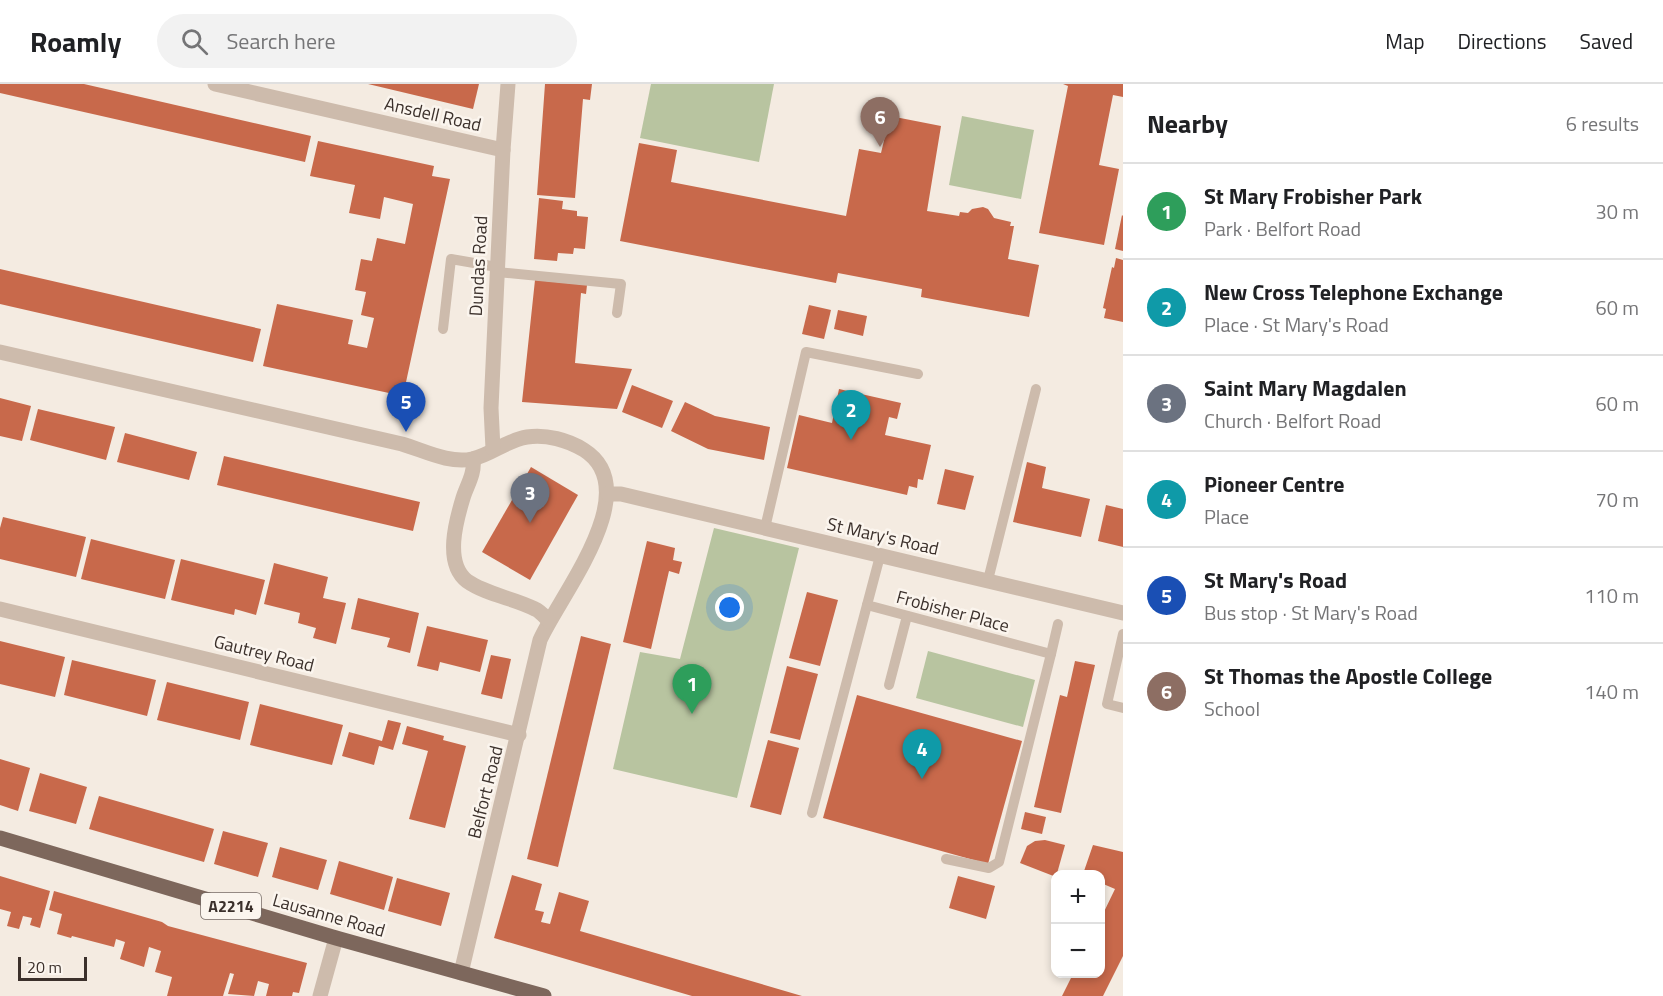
<!DOCTYPE html>
<html lang="en">
<head>
<meta charset="utf-8">
<style>
  :root { --surface:#fff; --page:#f2f2f2; --text:#202124; --muted:#757577; --line:#e0e0e0; --accent:#b45309 }
  body { margin:0; font-family:"Titillium Web",sans-serif; background:var(--page); color:var(--text) }
  .controls { position:absolute; right:18px; bottom:18px; display:grid; overflow:hidden; border-radius:12px; box-shadow:0 3px 9px #0003 }
  .controls button { width:54px; height:54px; display:grid; place-items:center; padding:0; border:0; border-bottom:2px solid var(--line); background:var(--surface); color:var(--text); font:30px sans-serif }
  .scale { position:absolute; left:18px; bottom:15px; width:69px; box-sizing:border-box; padding-left:6px; border:3px solid #3b302b; border-top:0; font-size:16px; line-height:21px; white-space:nowrap; color:#3b302b; -webkit-text-stroke:4px #fbf5ee; paint-order:stroke }
  .you { position:absolute; left:730px; top:524px; width:21px; height:21px; margin:-15px; border:4px solid #fff; border-radius:50%; background:#1a73e8; box-shadow:0 0 0 9px #1a73e833 }
  .badge { display:grid; place-items:center; width:39px; height:39px; border-radius:50%; background:var(--accent); color:#fff; font-size:20px; font-weight:700 }
  .pin { position:absolute; translate:-50% -50px; filter:drop-shadow(0 2px 3px #0008) }
  .pin::after { content:''; position:absolute; top:32px; width:21px; height:18px; background:inherit; clip-path:polygon(0 0,100% 0,50% 100%) }
  .list { margin:0; padding:0; list-style:none }
  h2 { display:flex; justify-content:space-between; align-items:center; height:78px; margin:0; padding:0 24px; font-size:26px }
  h2 small { font-size:20px; font-weight:400; color:var(--muted) }
  .list li { display:grid; grid-template-columns:39px 1fr auto; gap:18px; align-items:center; box-sizing:border-box; height:96px; padding:0 24px; border-top:2px solid var(--line) }
  .list b { display:block; font-size:22px; white-space:nowrap }
  .list p { margin:0; font-size:20px; white-space:nowrap; color:var(--muted) }
  .list em { font-size:20px; font-style:normal; color:var(--muted) }
  .icon { flex:none; width:33px; height:33px; fill:none; stroke:currentColor; stroke-width:2; stroke-linecap:round; stroke-linejoin:round }
  .map { position:relative; flex:none; width:1123px; height:912px; overflow:hidden }
  header { display:flex; align-items:center; gap:36px; box-sizing:border-box; height:84px; padding:0 30px; background:var(--surface); border-bottom:2px solid var(--line) }
  header strong { font-size:28px }
  nav { display:flex; gap:33px; margin-inline-start:auto; font-size:21px }
  .search { width:420px; height:54px; background:var(--page); display:flex; align-items:center; gap:15px; box-sizing:border-box; padding:0 21px; border-radius:33px; color:var(--muted); font-size:22px }
  main { display:flex }
  aside { flex:1; background:var(--surface) }
  .map>svg:first-child { display:block }
</style>
</head>
<body>
<header>
<strong>Roamly</strong>
<div class="search"><svg class="icon" aria-label="search" viewBox="0 0 24 24"><circle cx="10" cy="10" r="6"/><path d="M15 15l6 6"/></svg>Search here</div>
<nav><a>Map</a><a>Directions</a><a>Saved</a></nav>
</header>
<main>
<div class="map">
<svg width="1123" height="912" viewBox="0 0 1123 912">
  <rect width="100%" height="100%" fill="#f4ebe1"/>
  <!-- green -->
  <g fill="#b8c4a0">
    <polygon points="651,0 774,0 759,78 640,54"/>
    <polygon points="962,32 1034,46 1021,115 949,101"/>
    <polygon points="714,444 799,464 737,714 613,685 640,568 680,575"/>
    <polygon points="928,567 1035,596 1023,643 916,614"/>
  </g>
  <!-- building -->
  <g fill="#c8694b">
    <polygon points="0,0 84,0 311,52 305,78 0,9"/>
    <polygon points="368,0 479,0 473,25"/>
    <polygon points="545,0 592,0 590,16 583,15 575,114 537,111"/>
    <polygon points="1063,0 1123,0 1123,13 1113,11 1099,81 1119,85 1104,161 1039,149 1068,2"/>
    <polygon points="890,32 941,42 927,127 959,132 960,128 968,129 972,125 983,123 988,125 994,134 1011,138 1010,142 1014,142 1008,175 1039,181 1029,233 921,213 922,205 838,189 836,199 620,157 639,59 677,66 671,98 846,132 859,65 881,69"/>
    <polygon points="318,57 434,82 432,92 450,95 403,312 263,282 277,220 353,236 348,260 367,264 374,234 361,231 366,208 355,206 361,175 372,177 377,154 405,160 413,120 384,113 380,135 349,129 355,101 310,92"/>
    <polygon points="539,114 563,117 562,125 577,127 577,132 588,133 585,165 574,164 573,170 558,169 557,177 534,175"/>
    <polygon points="1122,131 1123,132 1123,167 1115,165"/>
    <polygon points="1116,174 1123,176 1123,238 1104,234 1106,225 1103,224 1112,183 1114,184"/>
    <polygon points="0,185 261,245 253,278 0,220"/>
    <polygon points="535,196 587,201 586,210 581,209 575,279 632,285 617,325 522,318"/>
    <polygon points="809,221 831,226 824,255 802,250"/>
    <polygon points="838,226 867,232 863,252 834,245"/>
    <polygon points="632,301 673,317 662,344 622,328"/>
    <polygon points="839,305 901,319 897,335 889,333 885,351 931,361 923,396 918,395 917,404 909,402 907,411 787,384 799,331 832,339"/>
    <polygon points="0,314 31,322 22,357 0,352"/>
    <polygon points="685,318 715,332 770,343 764,376 708,365 671,347"/>
    <polygon points="38,325 115,343 106,376 30,356"/>
    <polygon points="125,349 197,368 189,396 117,378"/>
    <polygon points="224,372 420,418 413,447 217,401"/>
    <polygon points="1027,378 1046,383 1042,404 1090,415 1081,453 1013,438"/>
    <polygon points="531,383 578,411 530,496 482,468"/>
    <polygon points="945,385 974,392 965,426 937,420"/>
    <polygon points="1106,421 1123,425 1123,463 1098,457"/>
    <polygon points="3,433 86,453 76,493 0,475 0,444"/>
    <polygon points="91,455 175,476 165,515 81,495"/>
    <polygon points="647,457 675,464 673,476 682,478 679,490 669,487 651,565 623,558"/>
    <polygon points="181,475 265,496 256,531 235,525 234,531 171,516"/>
    <polygon points="274,479 328,493 323,514 346,519 336,560 313,554 316,544 298,539 300,529 264,520"/>
    <polygon points="807,508 838,516 820,582 789,574"/>
    <polygon points="358,514 419,529 410,569 387,563 390,554 351,545"/>
    <polygon points="427,542 488,556 480,588 440,578 438,587 417,582"/>
    <polygon points="581,552 611,560 558,783 527,775"/>
    <polygon points="0,557 65,573 55,613 0,600"/>
    <polygon points="491,571 511,575 502,615 481,610"/>
    <polygon points="72,576 156,596 147,632 64,611"/>
    <polygon points="1075,577 1095,581 1061,729 1034,723 1060,611 1067,613"/>
    <polygon points="787,582 818,590 800,656 770,649"/>
    <polygon points="167,598 249,618 240,656 157,636"/>
    <polygon points="857,611 1022,657 988,780 823,734"/>
    <polygon points="260,620 343,641 332,681 250,661"/>
    <polygon points="388,636 401,639 393,666 379,662 374,681 342,672 349,648 382,657"/>
    <polygon points="407,642 444,652 443,656 466,662 445,744 409,735 428,667 402,660"/>
    <polygon points="768,656 799,664 781,731 750,723"/>
    <polygon points="0,675 30,684 18,727 0,721"/>
    <polygon points="40,689 87,703 76,740 29,727"/>
    <polygon points="99,712 214,745 204,778 89,745"/>
    <polygon points="1025,728 1046,733 1042,750 1021,745"/>
    <polygon points="223,747 268,759 258,793 214,780"/>
    <polygon points="1045,756 1065,761 1056,793 1020,779 1027,762 1035,757"/>
    <polygon points="1093,761 1123,768 1123,872 1103,912 1062,912 1073,890 1101,890 1101,834 1115,805 1101,799 1101,790 1083,790"/>
    <polygon points="280,763 327,776 318,806 272,793"/>
    <polygon points="339,777 393,793 384,826 330,810"/>
    <polygon points="512,791 542,800 535,826 544,828 541,838 550,840 559,808 589,817 580,847 802,912 692,912 494,854"/>
    <polygon points="0,792 50,807 40,844 30,841 32,834 23,832 19,845 7,842 11,828 0,825"/>
    <polygon points="958,792 995,802 986,835 949,824"/>
    <polygon points="397,794 450,809 441,842 388,827"/>
    <polygon points="54,807 162,838 168,842 307,879 299,909 293,908 292,912 266,912 269,900 258,897 254,912 228,910 234,890 230,889 223,912 167,912 172,893 155,888 161,867 149,863 144,883 120,875 125,858 116,855 114,863 72,852 71,854 57,850 62,830 49,826"/>
  </g>
  <g fill="none" stroke-linecap="round" stroke-linejoin="round">
    <!-- lane -->
    <g stroke="#cdbbac" stroke-width="10">
      <polyline points="497,188 621,200 617,229"/>
      <polyline points="443,245 451,175 497,183"/>
      <polyline points="765,444 806,268 918,290"/>
      <polyline points="880,472 867,521 1051,570 1058,540"/>
      <polyline points="988,496 1036,305"/>
      <polyline points="1123,550 1107,620 1123,624"/>
      <polyline points="889,601 907,532"/>
      <polyline points="812,729 867,521"/>
      <polyline points="946,775 989,784 999,778 1051,570"/>
    </g>
    <!-- street -->
    <g stroke="#cdbbac" stroke-width="15">
      <polyline points="215,0 503,66"/>
      <path d="M0 268 402 360C423 366 449 380 472 375 491 371 507 356 527 353 546 350 568 356 584 366 647 406 560 511 540 556L461 889"/>
      <polyline points="493,365 491,324 503,66 508,0"/>
      <path d="M473 375C475 390 467 401 463 414 456 437 444 479 467 497 487 511 514 514 535 525 540 527 545 533 549 537"/>
      <polyline points="608,410 621,410 1123,529"/>
      <polyline points="0,525 519,651"/>
      <polyline points="320,912 336,854"/>
    </g>
    <!-- primary -->
    <polyline stroke="#7d675c" stroke-width="15" points="0,754 336,854 544,912"/>
  </g>
  <g text-anchor="middle" dominant-baseline="central" stroke-width="5" stroke-linejoin="round" paint-order="stroke">
    <!-- shield labels -->
    <rect fill="#fbf5ee" stroke="#756b66" stroke-width="1.5" x="201" y="809" width="60" height="26" rx="4.5"/>
    <g font-size="16" font-weight="bold" fill="#3b302b">
      <text x="231" y="822">A2214</text>
    </g>
    <!-- street labels -->
    <g font-size="18" fill="#3b302b" stroke="#fbf5ee">
      <text transform="translate(433 30) rotate(13)">Ansdell Road</text>
      <text transform="translate(478 182) rotate(-87)">Dundas Road</text>
      <text transform="translate(883 452) rotate(13)">St Mary's Road</text>
      <text transform="translate(953 527) rotate(15)">Frobisher Place</text>
      <text transform="translate(264 569) rotate(14)">Gautrey Road</text>
      <text transform="translate(485 708) rotate(-76)">Belfort Road</text>
      <text transform="translate(329 831) rotate(16)">Lausanne Road</text>
    </g>
  </g>
</svg>
<div class="controls">
<button>+</button>
<button>−</button>
</div>
<div class="scale">20 m</div>
<div class="you"></div>
<div class="pin badge" style="left:692px;top:630px;background:#2e9e5b">1</div>
<div class="pin badge" style="left:851px;top:356px;background:#0f9aa8">2</div>
<div class="pin badge" style="left:530px;top:439px;background:#6b7280">3</div>
<div class="pin badge" style="left:922px;top:695px;background:#0f9aa8">4</div>
<div class="pin badge" style="left:406px;top:348px;background:#1a4fb4">5</div>
<div class="pin badge" style="left:880px;top:63px;background:#8d6e63">6</div>
</div>
<aside>
<h2>Nearby<small>6 results</small></h2>
<ul class="list">
<li><span class="badge" style="background:#2e9e5b">1</span><div><b>St Mary Frobisher Park</b><p>Park · Belfort Road</p></div><em>30 m</em></li>
<li><span class="badge" style="background:#0f9aa8">2</span><div><b>New Cross Telephone Exchange</b><p>Place · St Mary's Road</p></div><em>60 m</em></li>
<li><span class="badge" style="background:#6b7280">3</span><div><b>Saint Mary Magdalen</b><p>Church · Belfort Road</p></div><em>60 m</em></li>
<li><span class="badge" style="background:#0f9aa8">4</span><div><b>Pioneer Centre</b><p>Place</p></div><em>70 m</em></li>
<li><span class="badge" style="background:#1a4fb4">5</span><div><b>St Mary's Road</b><p>Bus stop · St Mary's Road</p></div><em>110 m</em></li>
<li><span class="badge" style="background:#8d6e63">6</span><div><b>St Thomas the Apostle College</b><p>School</p></div><em>140 m</em></li>
</ul>
</aside>
</main>
</body>
</html>
